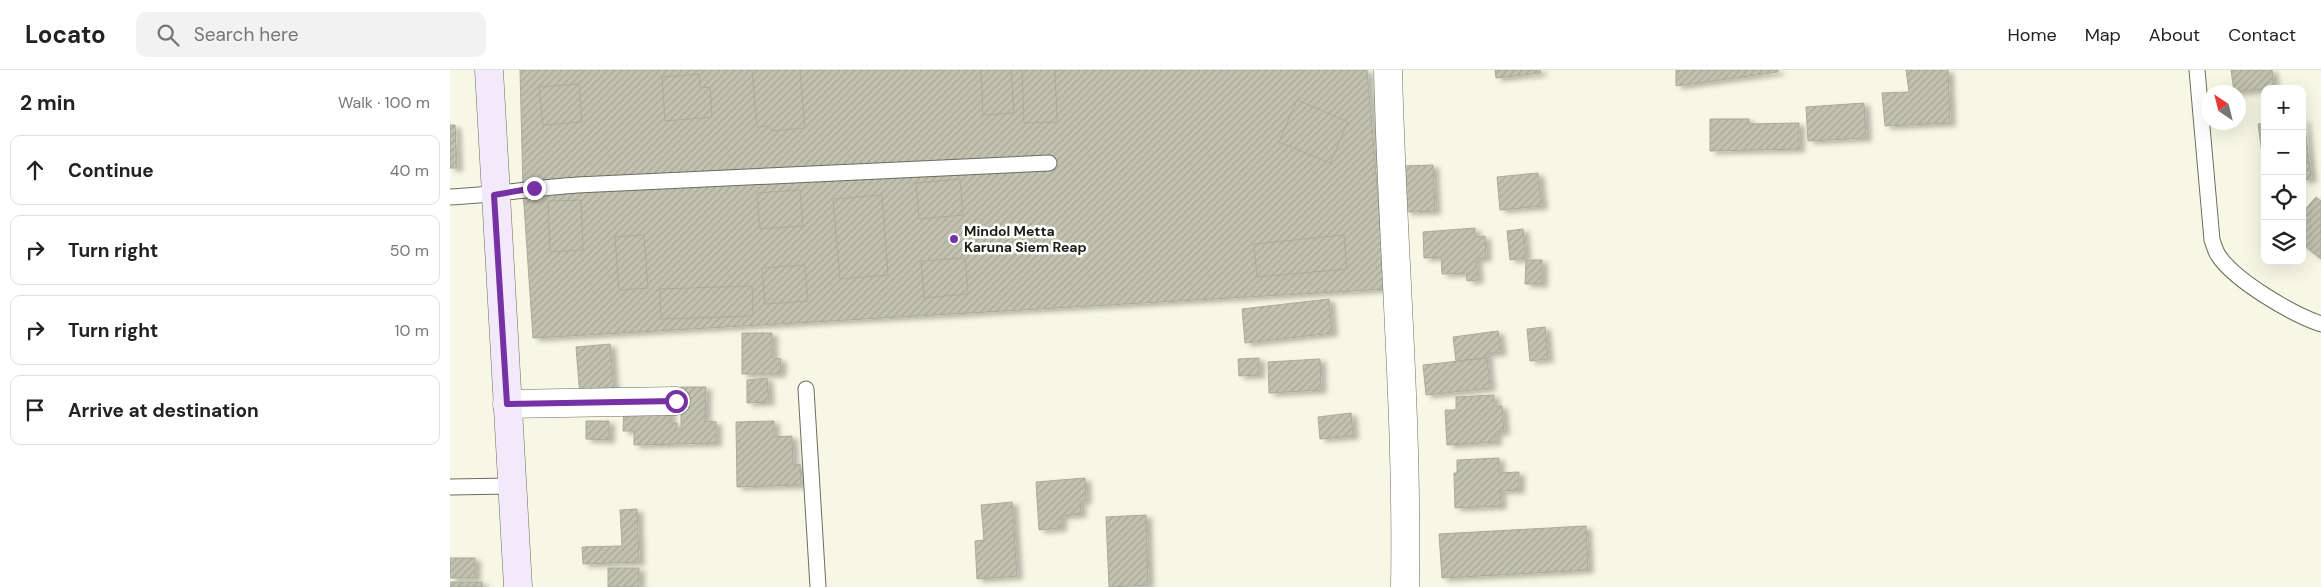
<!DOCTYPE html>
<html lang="en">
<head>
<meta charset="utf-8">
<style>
  :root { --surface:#fff; --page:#f2f2f2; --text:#222; --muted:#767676; --line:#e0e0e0 }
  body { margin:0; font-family:"DM Sans",sans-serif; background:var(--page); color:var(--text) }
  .controls { position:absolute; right:15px; top:15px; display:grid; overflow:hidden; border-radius:10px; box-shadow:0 5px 20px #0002 }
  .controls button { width:45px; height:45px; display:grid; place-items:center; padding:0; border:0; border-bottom:1px solid var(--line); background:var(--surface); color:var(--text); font:25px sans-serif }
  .compass { position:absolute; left:1751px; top:15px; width:45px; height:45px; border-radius:50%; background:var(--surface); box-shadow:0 5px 20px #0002; rotate:325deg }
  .stop { position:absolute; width:15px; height:15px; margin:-11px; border:4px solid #7631a5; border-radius:50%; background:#fff }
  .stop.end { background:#7631a5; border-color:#fff; box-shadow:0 1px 5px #0008 }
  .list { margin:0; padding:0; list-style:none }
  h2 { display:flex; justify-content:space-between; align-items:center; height:65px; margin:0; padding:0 20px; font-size:21px }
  h2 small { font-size:16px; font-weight:400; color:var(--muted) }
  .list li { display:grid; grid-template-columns:32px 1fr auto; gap:15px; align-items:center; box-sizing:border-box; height:70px; margin:0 10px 10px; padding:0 10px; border:1px solid var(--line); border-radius:10px }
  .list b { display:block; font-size:19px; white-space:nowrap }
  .list em { font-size:16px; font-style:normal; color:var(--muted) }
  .icon { flex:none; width:28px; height:28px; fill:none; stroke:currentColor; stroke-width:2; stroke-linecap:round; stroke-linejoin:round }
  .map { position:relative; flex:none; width:1871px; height:517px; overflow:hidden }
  header { display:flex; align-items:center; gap:30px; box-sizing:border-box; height:70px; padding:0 25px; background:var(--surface); border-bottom:1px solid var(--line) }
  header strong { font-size:24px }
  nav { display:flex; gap:28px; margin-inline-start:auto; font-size:18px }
  .search { width:350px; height:45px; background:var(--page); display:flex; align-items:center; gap:12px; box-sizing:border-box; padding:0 18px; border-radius:10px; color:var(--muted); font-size:19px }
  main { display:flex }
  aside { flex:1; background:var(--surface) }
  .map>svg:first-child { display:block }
</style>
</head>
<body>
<header>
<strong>Locato</strong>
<div class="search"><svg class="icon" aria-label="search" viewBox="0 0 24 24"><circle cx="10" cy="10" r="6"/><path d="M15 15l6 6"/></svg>Search here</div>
<nav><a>Home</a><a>Map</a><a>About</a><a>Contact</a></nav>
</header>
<main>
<aside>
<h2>2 min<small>Walk · 100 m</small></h2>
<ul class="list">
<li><svg class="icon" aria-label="ahead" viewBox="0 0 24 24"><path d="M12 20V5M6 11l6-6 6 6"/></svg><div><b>Continue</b></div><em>40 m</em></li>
<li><svg class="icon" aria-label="right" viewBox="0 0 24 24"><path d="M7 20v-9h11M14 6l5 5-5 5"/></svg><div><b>Turn right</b></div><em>50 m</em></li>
<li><svg class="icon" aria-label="right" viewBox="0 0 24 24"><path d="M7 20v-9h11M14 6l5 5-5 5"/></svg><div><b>Turn right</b></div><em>10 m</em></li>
<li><svg class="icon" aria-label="arrive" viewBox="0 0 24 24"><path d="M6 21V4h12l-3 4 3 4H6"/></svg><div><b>Arrive at destination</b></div></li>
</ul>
</aside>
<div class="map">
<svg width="1871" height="517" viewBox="0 0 1871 517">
  <defs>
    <pattern id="building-hatch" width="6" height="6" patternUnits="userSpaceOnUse" patternTransform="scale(1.25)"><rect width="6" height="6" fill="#c1c2b0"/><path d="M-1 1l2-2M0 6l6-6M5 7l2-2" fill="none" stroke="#a5a696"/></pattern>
    <filter id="shadow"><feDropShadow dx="5.5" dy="3" stdDeviation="2.5" flood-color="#0004"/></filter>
  </defs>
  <rect width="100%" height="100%" fill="#f6f7e4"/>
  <!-- building -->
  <g fill="url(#building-hatch)" stroke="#aaab99" filter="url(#shadow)">
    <polygon points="70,0 917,0 936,219 83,268 73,120"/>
    <polygon points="302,0 350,0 355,58 321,61 320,56 307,57"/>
    <polygon points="531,0 561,0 564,43 533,45"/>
    <polygon points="572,0 605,0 607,52 574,53"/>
    <polygon points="1045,0 1090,0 1091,3 1046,8"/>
    <polygon points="1226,0 1328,0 1328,2 1226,16"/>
    <polygon points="1456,0 1498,0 1500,53 1435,56 1432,23 1459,22"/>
    <polygon points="1781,0 1822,0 1824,18 1784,22"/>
    <polygon points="249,4 250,18 260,17 262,47 215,51 212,7"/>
    <polygon points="129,14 132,52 93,55 89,17"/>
    <polygon points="847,30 898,52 880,93 829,72"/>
    <polygon points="1414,33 1416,68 1358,71 1356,37"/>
    <polygon points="1260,49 1299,49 1299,54 1349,53 1349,79 1260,81"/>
    <polygon points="1852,49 1854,49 1861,109 1852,110"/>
    <polygon points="1815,53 1815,105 1808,54"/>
    <polygon points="0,55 5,55 7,98 0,98"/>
    <polygon points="983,95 985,141 956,142 954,96"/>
    <polygon points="1088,103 1092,136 1050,140 1047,107"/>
    <polygon points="510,109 513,145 469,149 466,113"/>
    <polygon points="350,120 353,156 310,159 307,123"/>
    <polygon points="432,125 438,205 390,209 383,129"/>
    <polygon points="1866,127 1871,131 1871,189 1852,174 1852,143"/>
    <polygon points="131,130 133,180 100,182 98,131"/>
    <polygon points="1025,158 1025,167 1035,166 1036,188 1026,189 1028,210 1017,211 1016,203 992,204 991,187 974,188 973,162"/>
    <polygon points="1073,159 1076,188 1060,190 1057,161"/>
    <polygon points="194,165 198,218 169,220 165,167"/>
    <polygon points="894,165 897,199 807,207 804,174"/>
    <polygon points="515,188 518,224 474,228 471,191"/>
    <polygon points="1076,190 1092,190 1092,214 1075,214"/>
    <polygon points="355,195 358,231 315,234 312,198"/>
    <polygon points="302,216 303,246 211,249 210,219"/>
    <polygon points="879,229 882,263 795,273 792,239"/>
    <polygon points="1095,257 1098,289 1080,291 1077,259"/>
    <polygon points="1048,261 1051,282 1036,284 1037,288 1006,291 1003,267"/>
    <polygon points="292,263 322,263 322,288 331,289 330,304 292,304"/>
    <polygon points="160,274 164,324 130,327 126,277"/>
    <polygon points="809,288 809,305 789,306 788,289"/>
    <polygon points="1037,288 1040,318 976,325 973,295"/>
    <polygon points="870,289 871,320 819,323 818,292"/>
    <polygon points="317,308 319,332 297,333 297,310"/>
    <polygon points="231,317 256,317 255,351 266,352 266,373 184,375 184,361 173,361 174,335 220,334 220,353 227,353 226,360 231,360"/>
    <polygon points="1044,325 1044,336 1052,336 1054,362 1046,362 1046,372 997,375 995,340 1006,340 1006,327"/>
    <polygon points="901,343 903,366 870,369 868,347"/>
    <polygon points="136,351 159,351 159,370 136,369"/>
    <polygon points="324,351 324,367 342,366 343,395 350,394 351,415 287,417 286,352"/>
    <polygon points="1049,388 1049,403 1069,402 1069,420 1050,421 1051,436 1005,438 1004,403 1007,403 1007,390"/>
    <polygon points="635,408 636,431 630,431 631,444 611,446 611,458 589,460 586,412"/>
    <polygon points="562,432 567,506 527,509 525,471 534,470 531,435"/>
    <polygon points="187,439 189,492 133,494 132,477 172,476 170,440"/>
    <polygon points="696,445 698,515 659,517 656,447"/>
    <polygon points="1136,456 1138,500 992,508 989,464"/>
    <rect x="0" y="488" width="25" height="20"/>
    <rect x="158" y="498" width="31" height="19"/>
    <rect x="0" y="512" width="32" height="5"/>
  </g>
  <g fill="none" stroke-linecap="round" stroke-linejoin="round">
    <defs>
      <g id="lane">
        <path d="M1747 0 1762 170C1764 175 1765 180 1768 185 1785 211 1842 244 1871 254"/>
        <path d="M0 127C43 125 84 118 127 115L599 93"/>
        <polyline points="356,319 368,517"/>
        <polyline points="0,417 62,416"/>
      </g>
      <g id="street">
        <path d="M938 0C942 172 958 345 955 517"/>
        <polyline points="57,334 226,331"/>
      </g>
      <polyline id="secondary" points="39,0 68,517"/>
    </defs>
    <!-- lane casing -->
    <use href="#lane" stroke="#6d6d5d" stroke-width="17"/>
    <!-- street casing -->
    <use href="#street" stroke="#6d6d5d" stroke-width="29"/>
    <!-- secondary casing -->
    <use href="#secondary" stroke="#6d6d5d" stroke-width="29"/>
    <!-- lane -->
    <use href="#lane" stroke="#fff" stroke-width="15"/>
    <!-- street -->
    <use href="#street" stroke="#fff" stroke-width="28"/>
    <!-- secondary -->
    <use href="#secondary" stroke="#f2e9fb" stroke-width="28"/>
  </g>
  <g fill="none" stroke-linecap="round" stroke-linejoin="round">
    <!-- route -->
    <polyline stroke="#7631a5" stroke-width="6" points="84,118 44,125 57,334 226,331"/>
  </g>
  <!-- markers -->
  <circle fill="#7631a5" stroke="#fff" stroke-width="2" cx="504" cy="169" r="5"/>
  <g text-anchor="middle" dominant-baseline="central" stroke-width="5" stroke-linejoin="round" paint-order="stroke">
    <!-- poi labels -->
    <g font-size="14" font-weight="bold" fill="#1c1c15" stroke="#fff" text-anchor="start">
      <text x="514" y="161">Mindol Metta<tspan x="514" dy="16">Karuna Siem Reap</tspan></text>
    </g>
  </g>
</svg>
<div class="controls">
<button>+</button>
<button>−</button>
<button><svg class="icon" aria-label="locate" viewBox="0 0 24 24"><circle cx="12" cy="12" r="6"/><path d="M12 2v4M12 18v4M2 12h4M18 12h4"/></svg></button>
<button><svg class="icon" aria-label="layers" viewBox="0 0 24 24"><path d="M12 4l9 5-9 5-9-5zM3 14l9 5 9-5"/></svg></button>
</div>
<svg class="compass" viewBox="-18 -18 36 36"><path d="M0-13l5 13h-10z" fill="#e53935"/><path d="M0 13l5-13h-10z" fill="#767676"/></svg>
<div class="stop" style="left:226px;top:331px"></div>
<div class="stop end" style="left:84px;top:118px"></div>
</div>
</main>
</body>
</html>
